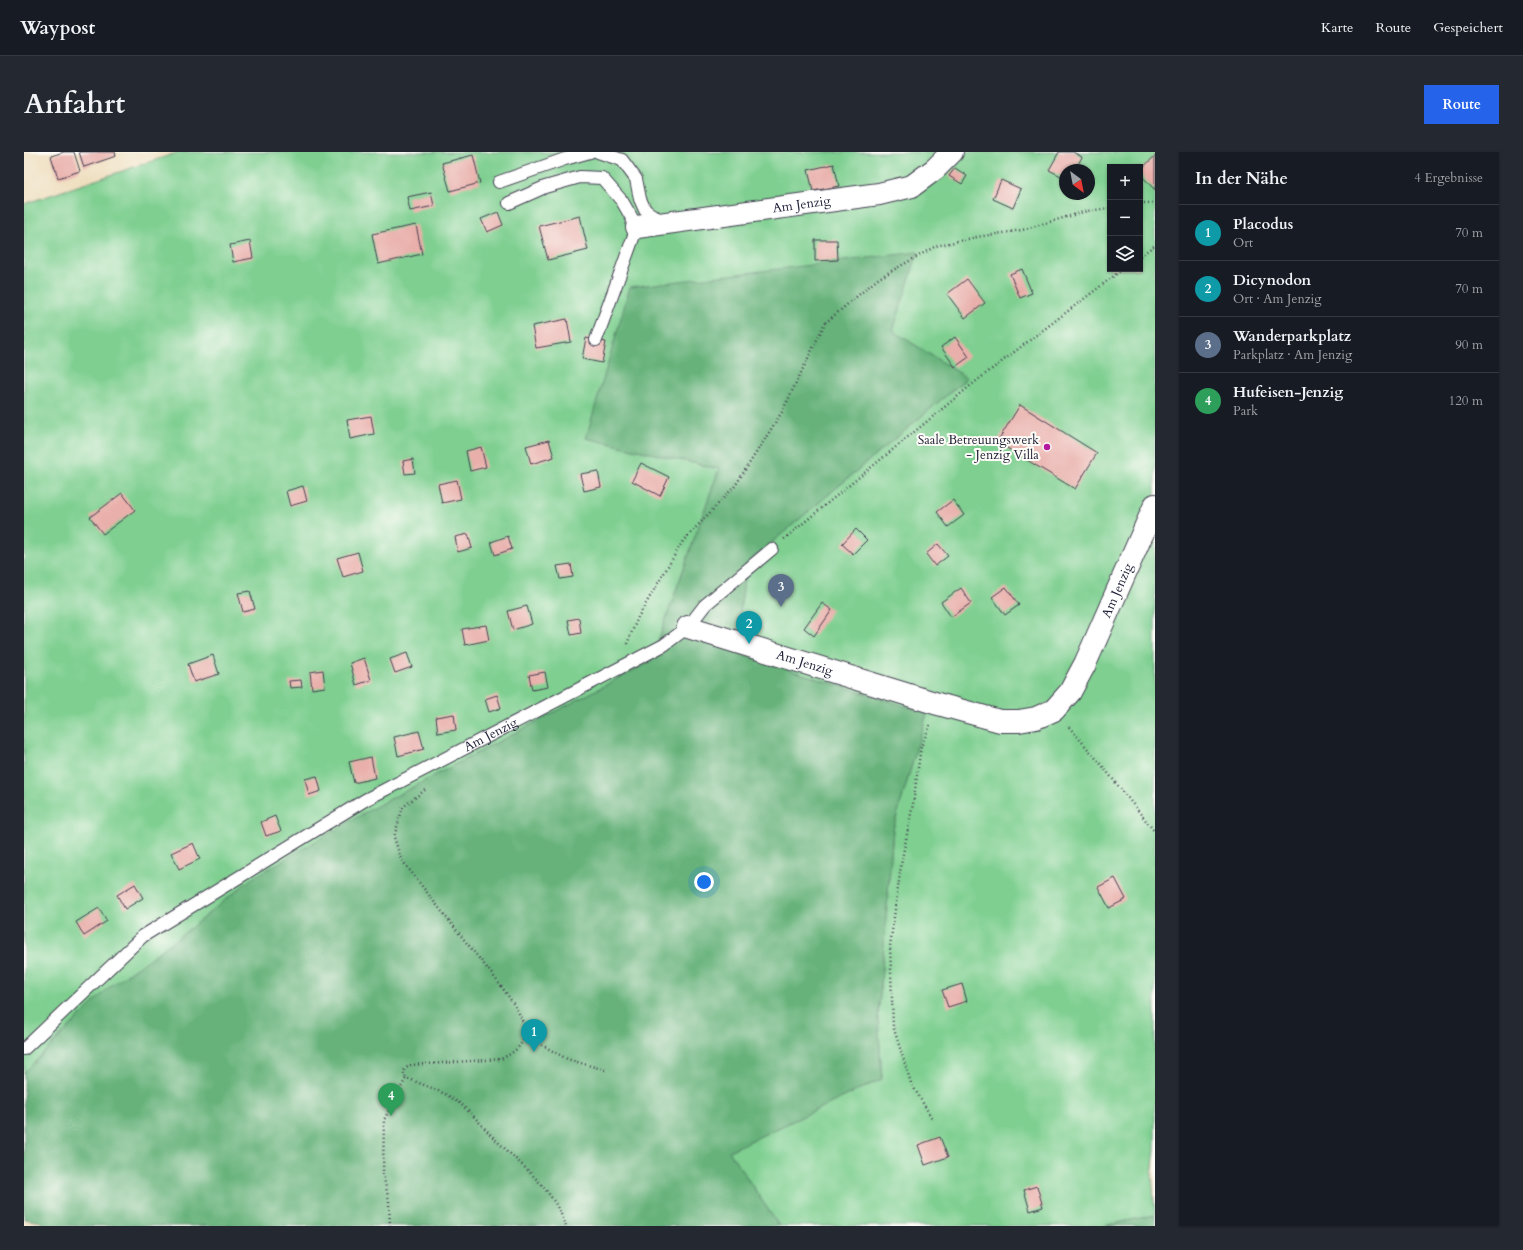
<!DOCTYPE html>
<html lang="de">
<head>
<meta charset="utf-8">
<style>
  :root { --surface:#171b24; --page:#242831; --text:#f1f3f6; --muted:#9ea1a6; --line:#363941; --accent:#2563eb }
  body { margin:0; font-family:Cardo,serif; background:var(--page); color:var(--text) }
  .controls { position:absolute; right:12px; top:12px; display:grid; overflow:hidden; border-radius:0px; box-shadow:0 1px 3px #0004 }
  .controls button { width:36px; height:36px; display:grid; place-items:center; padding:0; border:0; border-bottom:1px solid var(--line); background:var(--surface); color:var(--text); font:20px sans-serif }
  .compass { position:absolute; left:1035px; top:12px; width:36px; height:36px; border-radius:50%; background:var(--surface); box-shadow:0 1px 3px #0004; rotate:148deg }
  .you { position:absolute; left:680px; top:730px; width:14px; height:14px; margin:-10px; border:3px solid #fff; border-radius:50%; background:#1a73e8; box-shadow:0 0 0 6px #1a73e833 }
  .badge { display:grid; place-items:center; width:26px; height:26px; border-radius:50%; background:var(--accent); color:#fff; font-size:13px; font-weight:700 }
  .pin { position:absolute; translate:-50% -33px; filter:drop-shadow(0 1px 2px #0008) }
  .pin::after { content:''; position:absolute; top:21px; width:14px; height:12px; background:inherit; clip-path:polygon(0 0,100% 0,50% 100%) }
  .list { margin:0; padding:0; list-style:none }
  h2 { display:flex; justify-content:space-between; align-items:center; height:52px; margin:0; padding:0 16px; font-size:17px }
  h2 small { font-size:13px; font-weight:400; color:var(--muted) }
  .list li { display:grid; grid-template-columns:26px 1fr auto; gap:12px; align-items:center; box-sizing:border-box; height:56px; padding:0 16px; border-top:1px solid var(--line) }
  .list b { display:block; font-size:15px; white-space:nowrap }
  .list p { margin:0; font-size:13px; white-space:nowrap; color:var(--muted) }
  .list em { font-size:13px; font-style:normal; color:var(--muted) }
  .icon { flex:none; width:22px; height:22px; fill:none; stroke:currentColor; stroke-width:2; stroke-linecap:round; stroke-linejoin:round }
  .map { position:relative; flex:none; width:1131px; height:1074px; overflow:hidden; border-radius:0px }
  header { display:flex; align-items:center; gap:24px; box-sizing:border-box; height:56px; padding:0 20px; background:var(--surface); border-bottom:1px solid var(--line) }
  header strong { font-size:19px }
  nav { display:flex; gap:22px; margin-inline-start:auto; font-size:14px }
  .intro { display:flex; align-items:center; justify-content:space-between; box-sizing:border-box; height:96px; padding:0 24px }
  h1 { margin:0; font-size:28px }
  .button { padding:10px 18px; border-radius:0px; background:var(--accent); color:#fff; font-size:14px; font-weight:700 }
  main { display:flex; gap:24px; padding:0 24px }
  aside { flex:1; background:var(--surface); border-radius:0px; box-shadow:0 1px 3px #0004 }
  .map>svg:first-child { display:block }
</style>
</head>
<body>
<header>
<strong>Waypost</strong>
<nav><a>Karte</a><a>Route</a><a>Gespeichert</a></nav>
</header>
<div class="intro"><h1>Anfahrt</h1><a class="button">Route</a></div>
<main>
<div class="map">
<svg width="1131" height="1074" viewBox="0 0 1131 1074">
  <rect width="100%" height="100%" fill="#fdfcf7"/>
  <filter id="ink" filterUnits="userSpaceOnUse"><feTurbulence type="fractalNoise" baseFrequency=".025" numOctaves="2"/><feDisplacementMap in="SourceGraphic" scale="8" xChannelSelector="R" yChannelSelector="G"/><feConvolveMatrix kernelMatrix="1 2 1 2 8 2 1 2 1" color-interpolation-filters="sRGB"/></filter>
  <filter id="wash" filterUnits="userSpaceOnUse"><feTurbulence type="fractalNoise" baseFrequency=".012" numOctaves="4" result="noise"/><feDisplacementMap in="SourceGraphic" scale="16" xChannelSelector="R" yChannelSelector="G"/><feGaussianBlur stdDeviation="0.9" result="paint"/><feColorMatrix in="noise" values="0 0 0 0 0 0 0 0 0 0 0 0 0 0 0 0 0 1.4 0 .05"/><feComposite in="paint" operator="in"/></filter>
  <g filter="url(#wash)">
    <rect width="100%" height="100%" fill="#eedebe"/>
    <!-- green -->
    <path fill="#7ecf90" stroke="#507866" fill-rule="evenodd" d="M155 0H1131V997L1128 1023 1131 1063 1079 1074H755L705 999 858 927 854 867 869 677 903 561 711 501 722 412 943 226 869 179 894 100 562 286 695 317 627 509 340 661 154 786 83 837 0 921V52ZM1086 15H1116V117H1086ZM1041 18H1065V42H1041Z"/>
    <!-- forest -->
    <g fill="#66b27a" stroke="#446a5a">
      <polygon points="894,100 869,179 943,226 722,412 711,501 903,561 869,677 854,867 858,927 705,999 755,1074 19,1074 17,1070 0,1067 0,921 83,837 154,786 227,727 340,661 627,509 695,317 562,286 606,135"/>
      <polygon points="1131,1063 1131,1074 1079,1074"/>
    </g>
    <g id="blocks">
      <!-- building -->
      <g fill="#e9afaa">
        <polygon points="40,0 50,0 56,19 34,26 27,4"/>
        <polygon points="55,0 91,0 92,4 60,15"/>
        <polygon points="1035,0 1049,0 1058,5 1051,18 1041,18 1041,26 1025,18"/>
        <polygon points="449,3 456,31 426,39 418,11"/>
        <polygon points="1131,4 1131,38 1116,22 1116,18"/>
        <polygon points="810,12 815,34 789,39 784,18"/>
        <polygon points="931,16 943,24 938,32 925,24"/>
        <polygon points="977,28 997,37 989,56 969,47"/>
        <polygon points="407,40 410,54 386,59 383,45"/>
        <polygon points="474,60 479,73 463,80 457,67"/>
        <polygon points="556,64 564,98 524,108 515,74"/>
        <polygon points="392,73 398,102 354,112 348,82"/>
        <polygon points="791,88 813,88 814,108 791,109"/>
        <polygon points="226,89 229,106 209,110 206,93"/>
        <polygon points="998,117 1008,141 996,146 986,122"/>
        <polygon points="943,127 961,151 941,166 923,142"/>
        <polygon points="543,167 547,190 512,196 508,174"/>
        <polygon points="931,185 945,205 931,215 917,195"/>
        <polygon points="562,186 582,190 578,211 558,207"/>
        <polygon points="996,253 1073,301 1051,337 973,290"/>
        <polygon points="347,264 350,282 326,287 323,268"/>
        <polygon points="525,288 530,305 507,312 502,294"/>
        <polygon points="457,295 462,315 446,319 442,299"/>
        <polygon points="389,307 391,321 381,322 379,309"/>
        <polygon points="617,311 645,325 636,344 608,329"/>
        <polygon points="574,319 577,335 560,339 556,322"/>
        <polygon points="433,328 437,347 418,351 414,332"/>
        <polygon points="279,334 283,349 266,354 262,339"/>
        <polygon points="98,341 111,358 79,382 66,365"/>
        <polygon points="929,348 940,363 924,375 913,360"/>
        <polygon points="832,377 843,388 829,402 818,392"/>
        <polygon points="444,382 448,396 434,400 431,385"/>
        <polygon points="484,384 488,397 471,403 467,390"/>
        <polygon points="914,392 924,404 911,414 902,402"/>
        <polygon points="334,400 339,419 319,425 313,406"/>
        <polygon points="547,412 549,425 536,427 533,414"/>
        <polygon points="982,435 995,453 981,463 968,445"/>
        <polygon points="937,436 947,451 927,465 917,450"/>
        <polygon points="226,439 231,457 219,460 214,441"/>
        <polygon points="798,451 808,458 790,484 780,476"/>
        <polygon points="503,454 508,472 489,478 484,459"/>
        <polygon points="555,466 557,481 547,483 544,468"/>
        <polygon points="462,473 465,488 441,493 438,477"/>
        <polygon points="383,501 388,515 371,521 366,507"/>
        <polygon points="189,503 195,522 170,530 164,512"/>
        <polygon points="340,506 347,528 332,533 326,511"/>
        <polygon points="299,518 301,535 288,537 286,520"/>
        <polygon points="521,520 524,535 508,538 505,523"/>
        <polygon points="277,528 278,535 266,536 265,529"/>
        <polygon points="473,543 477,556 465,560 461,547"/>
        <polygon points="430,562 432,578 414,581 412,565"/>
        <polygon points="395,579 400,597 374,604 370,585"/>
        <polygon points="347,605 351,626 330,631 325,610"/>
        <polygon points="293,624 297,639 285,643 281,627"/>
        <polygon points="251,664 257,679 242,684 237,670"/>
        <polygon points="169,691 176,707 155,717 147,701"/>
        <polygon points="1091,726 1102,747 1085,756 1074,735"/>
        <polygon points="111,732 119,746 101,757 93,743"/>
        <polygon points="75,756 83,769 60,784 52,770"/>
        <polygon points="938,832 943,849 924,855 918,838"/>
        <polygon points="916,985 924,1005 901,1013 894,993"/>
        <polygon points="1013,1034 1019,1055 1006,1059 1000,1038"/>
      </g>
    </g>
  </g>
  <g filter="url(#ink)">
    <use href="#blocks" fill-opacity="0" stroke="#413e4f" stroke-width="1"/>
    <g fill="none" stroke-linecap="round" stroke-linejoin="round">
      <defs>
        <g id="service">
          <polyline points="574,0 598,8 612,27 616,47 621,58 640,71"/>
          <polyline points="475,30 541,7 566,0"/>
          <polyline points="485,51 521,35 556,25 578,26 598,49 613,75 572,188"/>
          <path id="s1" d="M0 897 119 784 341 648 640 493 664 475 681 453 748 397"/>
        </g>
        <g id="minor">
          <path id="s2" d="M613 75 855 42 888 34 911 17 928 0"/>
          <path id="s3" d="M664 475 914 552 976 569H995L1012 566 1030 558 1046 540 1061 512 1131 353"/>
        </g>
      </defs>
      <!-- service casing -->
      <use href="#service" stroke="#413e4f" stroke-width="14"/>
      <!-- minor casing -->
      <use href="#minor" stroke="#413e4f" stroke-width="24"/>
      <!-- path -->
      <g stroke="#413e4f" stroke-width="2.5" stroke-dasharray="1 3" stroke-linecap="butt">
        <polyline points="1116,51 1131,51"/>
        <polyline points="1116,104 1131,93"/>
        <polyline points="760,387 951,230 1099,117"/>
        <polyline points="603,492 614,465 659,389 711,334 758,260 801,171 855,126 912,94 953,85 998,78 1063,59 1086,56"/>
        <polyline points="906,573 897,595 889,652 878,707 866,794 869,874 887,931 909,968"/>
        <polyline points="1045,575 1076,611 1131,680"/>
        <path d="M401 638 379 655 370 685 377 707C401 738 425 769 450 800 462 815 499 858 500 876 502 892 491 900 477 907L387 913 382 916 379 920 382 926C399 933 420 939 435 951 448 961 458 974 469 985 497 1014 528 1034 542 1074"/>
        <polyline points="500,883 543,907 581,918"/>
        <polyline points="366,1074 365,1049 359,1022 360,968 382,926"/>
      </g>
      <!-- service -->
      <use href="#service" stroke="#fff" stroke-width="12"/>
      <!-- minor -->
      <use href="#minor" stroke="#fff" stroke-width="22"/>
    </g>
  </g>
  <!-- markers -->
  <circle fill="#b5179e" stroke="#fdfcf7" stroke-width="1.5" cx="1023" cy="295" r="4"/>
  <g text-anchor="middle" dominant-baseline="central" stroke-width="4" stroke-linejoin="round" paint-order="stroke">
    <!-- street labels -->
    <g font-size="13" fill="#22223b" stroke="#fdfcf7">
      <text stroke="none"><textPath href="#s2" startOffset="166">Am Jenzig</textPath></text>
      <text stroke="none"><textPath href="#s3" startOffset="518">Am Jenzig</textPath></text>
      <text stroke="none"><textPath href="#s3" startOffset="122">Am Jenzig</textPath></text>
      <text stroke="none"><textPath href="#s1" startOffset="566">Am Jenzig</textPath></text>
    </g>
    <!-- poi labels -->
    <g font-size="13" fill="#22223b" stroke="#fdfcf7" text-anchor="end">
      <text x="1015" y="288">Saale Betreuungswerk<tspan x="1015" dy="15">- Jenzig Villa</tspan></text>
    </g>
  </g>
</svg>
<div class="controls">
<button>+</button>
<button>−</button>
<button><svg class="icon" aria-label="layers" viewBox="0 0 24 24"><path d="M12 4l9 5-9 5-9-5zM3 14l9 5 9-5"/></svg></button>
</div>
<svg class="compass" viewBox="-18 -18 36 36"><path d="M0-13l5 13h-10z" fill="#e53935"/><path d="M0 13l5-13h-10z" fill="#9ea1a6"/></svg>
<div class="you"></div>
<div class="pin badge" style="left:510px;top:900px;background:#0f9aa8">1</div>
<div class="pin badge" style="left:725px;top:492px;background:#0f9aa8">2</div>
<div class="pin badge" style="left:757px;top:455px;background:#5c6f8a">3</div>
<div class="pin badge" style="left:367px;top:964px;background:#2e9e5b">4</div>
</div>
<aside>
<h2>In der Nähe<small>4 Ergebnisse</small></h2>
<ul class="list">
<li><span class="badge" style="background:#0f9aa8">1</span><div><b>Placodus</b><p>Ort</p></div><em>70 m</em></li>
<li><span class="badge" style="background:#0f9aa8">2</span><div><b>Dicynodon</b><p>Ort · Am Jenzig</p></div><em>70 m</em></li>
<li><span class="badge" style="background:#5c6f8a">3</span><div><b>Wanderparkplatz</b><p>Parkplatz · Am Jenzig</p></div><em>90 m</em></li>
<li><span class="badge" style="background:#2e9e5b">4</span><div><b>Hufeisen-Jenzig</b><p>Park</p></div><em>120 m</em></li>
</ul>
</aside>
</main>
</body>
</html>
